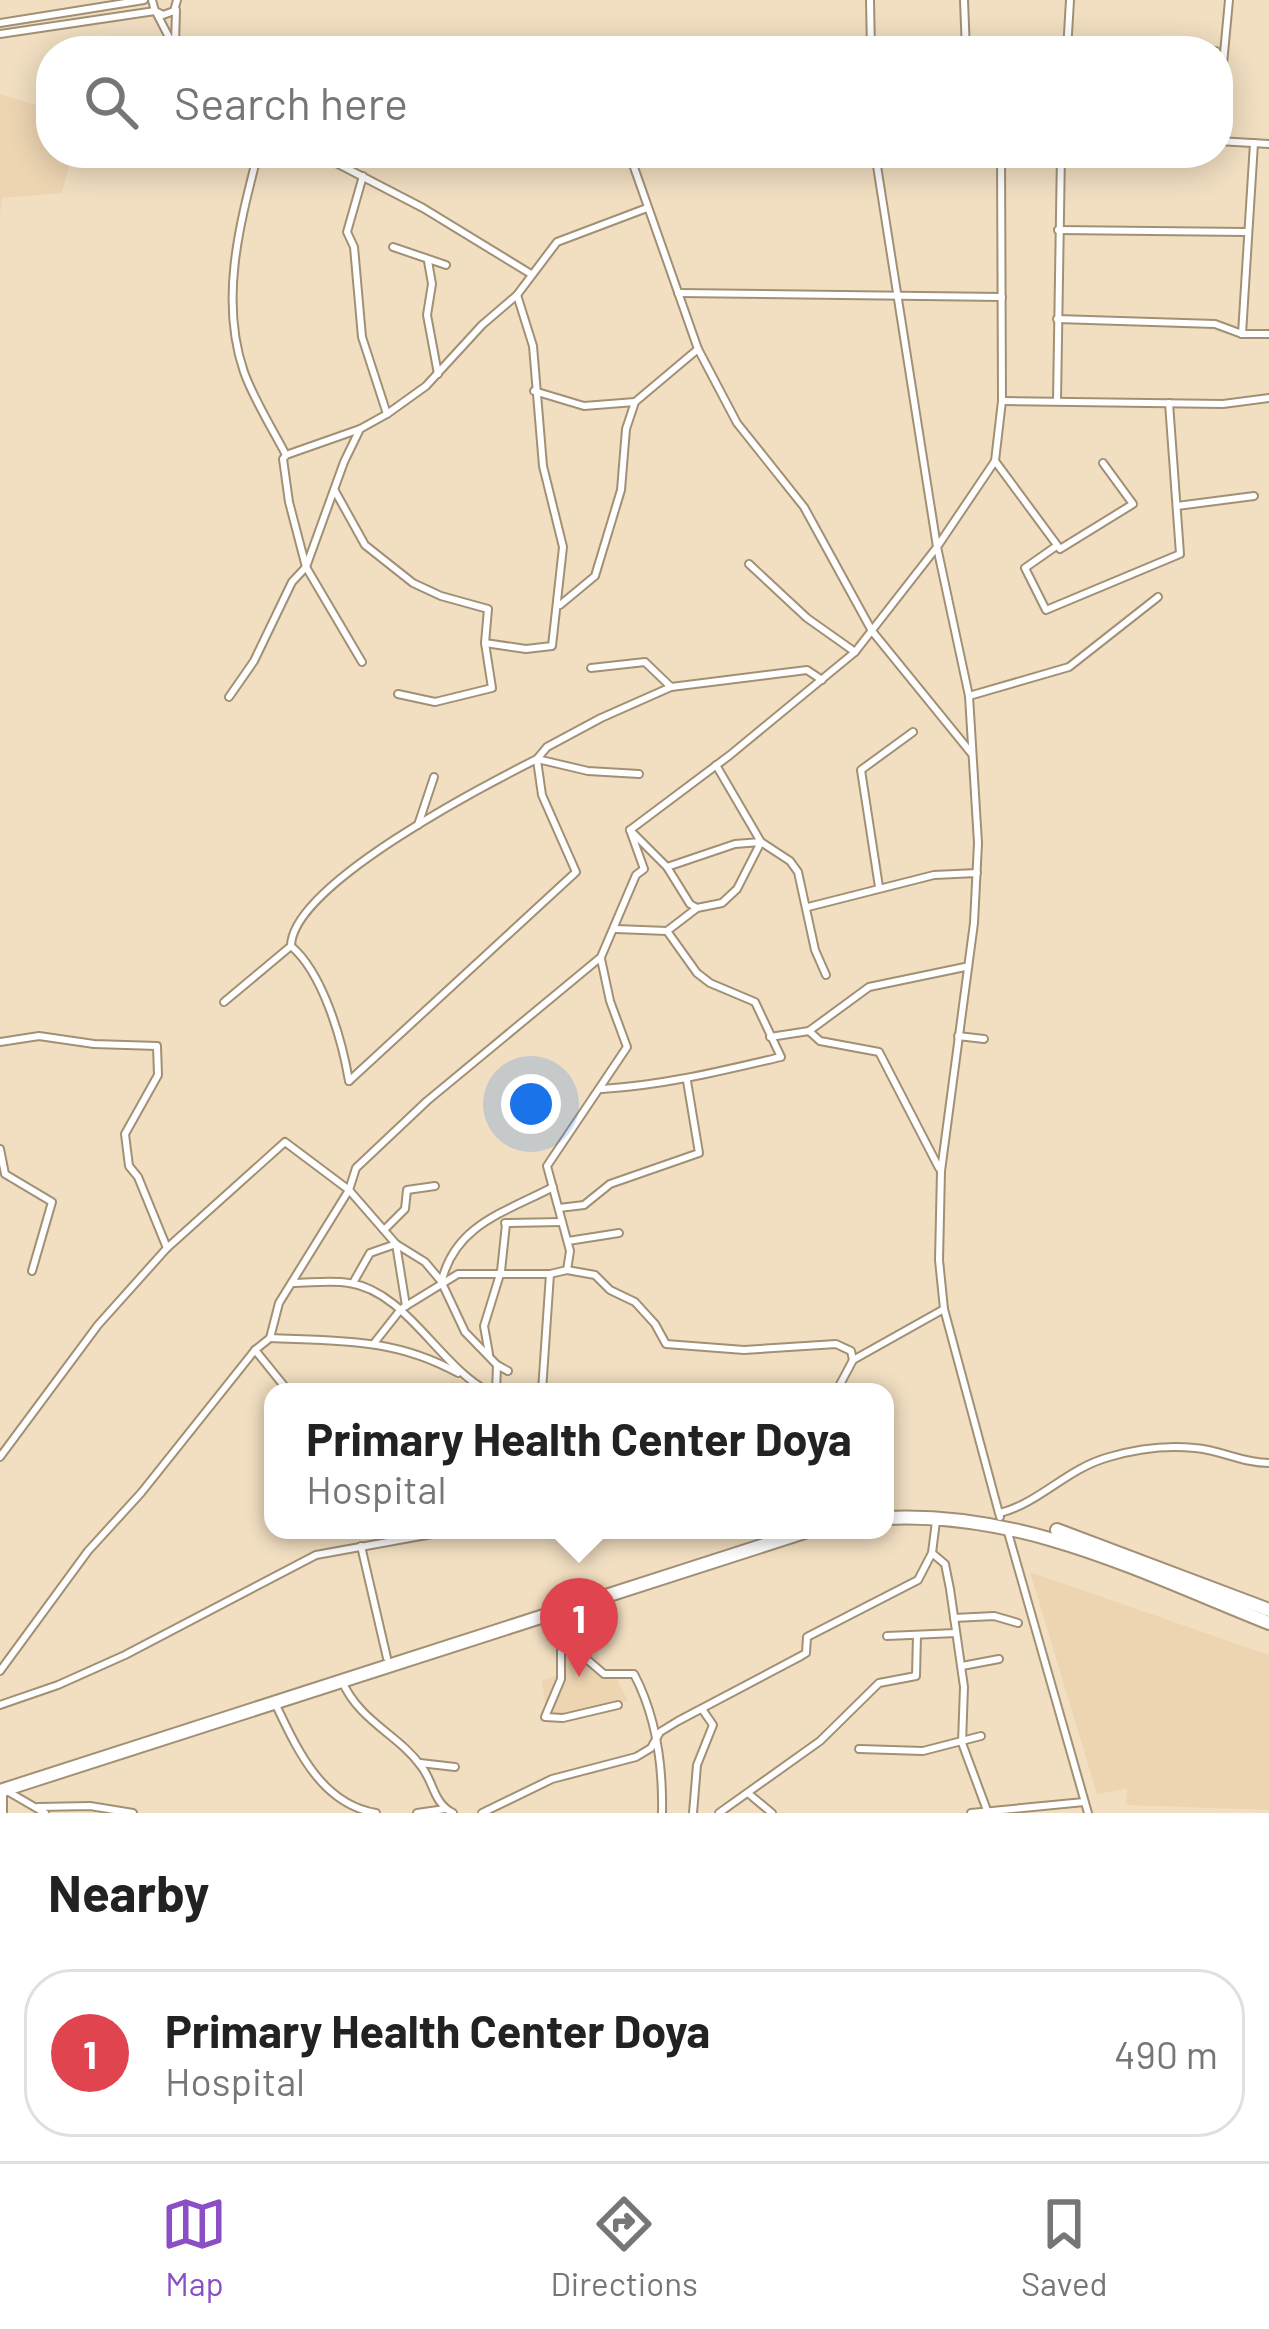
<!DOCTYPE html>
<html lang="en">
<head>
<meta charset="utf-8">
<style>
  :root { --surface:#fff; --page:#f6f6f6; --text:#222; --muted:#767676; --line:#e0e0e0; --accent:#8b4fc5 }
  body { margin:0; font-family:Barlow,sans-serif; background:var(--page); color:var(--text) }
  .you { position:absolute; left:531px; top:1104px; width:42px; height:42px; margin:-30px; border:9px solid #fff; border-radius:50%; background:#1a73e8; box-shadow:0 0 0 18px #1a73e833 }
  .badge { display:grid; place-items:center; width:78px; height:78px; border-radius:50%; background:var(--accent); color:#fff; font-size:39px; font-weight:700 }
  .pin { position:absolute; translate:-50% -99px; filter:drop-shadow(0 3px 6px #0008) }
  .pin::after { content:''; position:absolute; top:63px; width:42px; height:36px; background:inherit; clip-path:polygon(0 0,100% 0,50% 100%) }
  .popup { position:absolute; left:264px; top:1383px; width:630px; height:156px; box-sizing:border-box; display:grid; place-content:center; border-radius:24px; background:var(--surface); filter:drop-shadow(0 3px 9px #0005); font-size:39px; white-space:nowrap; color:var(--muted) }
  .popup b { font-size:45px; color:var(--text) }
  .popup::after { content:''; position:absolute; left:50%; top:100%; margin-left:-24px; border:24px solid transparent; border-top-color:var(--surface) }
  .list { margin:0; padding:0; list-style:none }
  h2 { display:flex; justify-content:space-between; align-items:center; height:156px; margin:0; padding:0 48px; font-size:51px }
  h2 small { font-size:39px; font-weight:400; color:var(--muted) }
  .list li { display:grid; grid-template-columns:78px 1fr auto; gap:36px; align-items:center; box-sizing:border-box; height:168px; margin:0 24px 24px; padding:0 24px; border:3px solid var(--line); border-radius:48px }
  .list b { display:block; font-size:45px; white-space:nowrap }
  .list p { margin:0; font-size:39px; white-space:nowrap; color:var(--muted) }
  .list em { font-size:39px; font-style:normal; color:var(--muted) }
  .icon { flex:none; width:66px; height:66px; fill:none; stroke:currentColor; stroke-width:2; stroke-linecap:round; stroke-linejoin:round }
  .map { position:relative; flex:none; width:1269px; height:1813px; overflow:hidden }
  .search { position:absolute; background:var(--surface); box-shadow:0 6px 30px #0003; left:36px; right:36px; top:36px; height:132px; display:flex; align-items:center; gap:30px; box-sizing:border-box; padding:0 42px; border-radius:48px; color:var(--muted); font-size:45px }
  .sheet { height:348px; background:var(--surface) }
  nav { display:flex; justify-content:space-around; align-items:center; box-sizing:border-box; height:168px; border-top:3px solid var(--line); background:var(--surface); font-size:33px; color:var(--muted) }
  nav a { display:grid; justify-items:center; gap:6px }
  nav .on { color:var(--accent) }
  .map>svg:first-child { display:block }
</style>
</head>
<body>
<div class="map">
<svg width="1269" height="1813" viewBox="0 0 1269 1813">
  <rect width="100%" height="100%" fill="#f2dfc2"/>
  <!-- built -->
  <g fill="#edd5b2">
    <polygon points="0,94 51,110 51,153 72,153 62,193 2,198 0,215"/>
    <polygon points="1030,1572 1269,1655 1269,1810 1126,1805 1127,1789 1097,1794"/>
    <polygon points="588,1634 608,1680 617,1679 628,1701 547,1720 542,1680 559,1675 558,1647"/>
  </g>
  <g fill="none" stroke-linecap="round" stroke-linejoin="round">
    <defs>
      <g id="street">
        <polyline points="152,0 155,11 163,15 174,11 177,0"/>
        <polyline points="870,0 871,51"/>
        <polyline points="964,0 966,51"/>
        <polyline points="156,12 176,51"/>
        <polyline points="0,23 144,0"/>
        <polyline points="0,34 155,11"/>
        <polyline points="175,44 176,10"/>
        <polyline points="1068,45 1216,51"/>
        <polyline points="1067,51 1070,0"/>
        <polyline points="1218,117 1229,0"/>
        <polyline points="1218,141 1269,144"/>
        <path d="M258 153C240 223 219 300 244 372 254 400 272 428 286 455L283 459 289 502 306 567 362 662"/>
        <polyline points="317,153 423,208 531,274"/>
        <polyline points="629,153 698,349 737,423 804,507 872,631 972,754"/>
        <polyline points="875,153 937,547 969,696 978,843 974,923 941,1171 939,1260 944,1309 1000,1517"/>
        <polyline points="363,176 347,232 354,247 362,337 387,414"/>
        <polyline points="1058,230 1246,232"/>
        <polyline points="393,247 446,265"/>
        <polyline points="428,261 432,284 427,315 438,374"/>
        <polyline points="678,293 1002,297"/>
        <polyline points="1057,319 1215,324 1242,334 1269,334"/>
        <polyline points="1242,334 1254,143"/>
        <polyline points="534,391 584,406 635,402"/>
        <polyline points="1003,401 1223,404 1269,398"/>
        <polyline points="1057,401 1061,153"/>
        <polyline points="286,455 360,429 387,414 426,386 482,325 517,295 557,242 647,208"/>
        <polyline points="995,461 1060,549 1133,504 1103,463"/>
        <polyline points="335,491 365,545 413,583 441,596 488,609 485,643 492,688 435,702 398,694"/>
        <polyline points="1177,506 1254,496"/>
        <polyline points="1055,547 1025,568 1046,610 1180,554 1169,403"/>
        <polyline points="749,564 807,618 855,652"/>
        <polyline points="560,605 595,576 621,490 626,429 635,402 698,349"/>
        <polyline points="485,643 526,649 552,646 563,547 543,466 533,346 517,295"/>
        <polyline points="591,668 645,662 671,687"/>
        <polyline points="969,696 1069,667 1158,597"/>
        <polyline points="229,697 254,661 292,582 306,567 344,462 360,429"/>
        <polyline points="537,759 588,771 639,774"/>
        <polyline points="716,765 761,842 790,861 798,872 815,950 826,975"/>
        <polyline points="418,825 434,777"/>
        <polyline points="630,830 730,755 855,652 937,547 995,461 1002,401 1001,153"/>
        <polyline points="630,830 667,867 690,904 697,908"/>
        <polyline points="667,867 735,844 761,842"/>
        <polyline points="879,887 861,770 913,732"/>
        <polyline points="808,907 934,875 977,873"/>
        <polyline points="616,929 667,931 697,908 722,903 737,889 761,842"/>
        <path d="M291 946C292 885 483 786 537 759L547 747 601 718 671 687 807 670 822 680"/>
        <path d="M224 1002 291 946C323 973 342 1040 349 1081"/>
        <polyline points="809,1031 820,1041 879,1052 939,1168"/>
        <polyline points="958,1036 984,1039"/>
        <polyline points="770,1037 809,1031 869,987 965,967"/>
        <polyline points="0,1042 39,1036 94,1044 157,1046 158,1075 125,1134 129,1166 138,1177 167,1248"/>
        <polyline points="349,1081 576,872 542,795 537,760"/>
        <path d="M602 1089C665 1085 721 1071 781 1057L755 1002 710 983 697 973 667 931"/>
        <polyline points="0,1149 5,1174 52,1202 32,1271"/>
        <polyline points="559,1208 584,1205 610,1184 699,1153 687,1081"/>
        <polyline points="505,1223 562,1222"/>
        <polyline points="384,1230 405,1209 407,1190 435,1186"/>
        <polyline points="568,1241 619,1233"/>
        <polyline points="396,1244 406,1306"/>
        <polyline points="567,1270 570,1251 547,1166 627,1047 610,1001 601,959"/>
        <path d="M442 1280C456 1224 506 1212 553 1187"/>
        <path d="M292 1283C311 1283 331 1280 349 1283 406 1291 439 1366 489 1392"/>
        <polyline points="353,1283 370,1253 396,1244"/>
        <path d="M270 1338C340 1341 395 1338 458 1373"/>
        <polyline points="375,1342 401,1309 458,1274 550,1274 567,1270 595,1275 610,1290 635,1302 655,1324 666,1344 744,1350 836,1344 851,1351 853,1360"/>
        <polyline points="255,1350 289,1392"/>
        <polyline points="489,1354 484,1326 501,1271 506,1224"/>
        <polyline points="497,1365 508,1371"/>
        <polyline points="542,1391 550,1274"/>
        <polyline points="836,1392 853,1360 944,1309"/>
        <polyline points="0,1457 98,1325 167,1248 285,1142 349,1190 396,1244 425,1262 441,1281 465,1332 497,1365 496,1392"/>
        <path d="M1000 1513C1041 1502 1066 1469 1109 1457 1136 1449 1167 1445 1195 1448 1221 1450 1242 1463 1269 1463"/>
        <polyline points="1007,1529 1088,1813"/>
        <polyline points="361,1546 387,1658"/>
        <polyline points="932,1553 945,1564 950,1589 964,1687 962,1743 988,1813"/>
        <path d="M549 1618 561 1647 583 1656 604 1674H634C656 1716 663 1765 662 1813"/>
        <polyline points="954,1618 994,1616 1018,1623"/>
        <polyline points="887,1636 956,1633"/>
        <polyline points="561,1647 561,1679 545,1717 563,1718 618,1705"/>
        <polyline points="962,1666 999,1659"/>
        <polyline points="0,1671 88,1551 141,1493 255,1350 270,1338 279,1303 349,1190 356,1168 427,1101 601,957 636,875 644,869 630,830"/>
        <path d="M342 1681C359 1721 399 1735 421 1766 434 1782 433 1803 453 1813"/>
        <path d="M275 1703C297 1749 321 1804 376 1813"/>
        <polyline points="0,1705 58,1685 125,1655 316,1555 454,1530"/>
        <polyline points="859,1749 923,1751 981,1736"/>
        <polyline points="420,1763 455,1767"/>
        <polyline points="7,1791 45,1813"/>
        <polyline points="749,1794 772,1813"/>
        <polyline points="38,1807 90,1806 133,1813"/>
        <polyline points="3,1813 3,1793"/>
        <polyline points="417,1813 445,1809"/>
        <polyline points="482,1813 552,1779 636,1757 651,1748 660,1732 678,1721 801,1656 806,1653 807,1637 918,1580 932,1553 936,1521"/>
        <polyline points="693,1813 697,1765 713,1725 702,1709"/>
        <polyline points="719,1813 820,1741 879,1683 916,1676 917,1635"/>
        <polyline points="971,1813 1084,1802"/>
      </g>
      <g id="highway">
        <path d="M885 1518C1025 1511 1143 1573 1269 1623"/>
        <polyline points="1057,1530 1269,1610"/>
        <polyline points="0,1791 811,1530"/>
      </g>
    </defs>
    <!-- street casing -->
    <use href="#street" stroke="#a29075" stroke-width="10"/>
    <!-- highway casing -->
    <use href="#highway" stroke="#a29075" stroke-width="16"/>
    <!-- street -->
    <use href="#street" stroke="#fff" stroke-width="6"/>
    <!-- highway -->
    <use href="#highway" stroke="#fff" stroke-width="12"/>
  </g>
</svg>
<div class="you"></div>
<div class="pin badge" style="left:579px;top:1677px;background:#e0444e">1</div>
<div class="popup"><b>Primary Health Center Doya</b>Hospital</div>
<div class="search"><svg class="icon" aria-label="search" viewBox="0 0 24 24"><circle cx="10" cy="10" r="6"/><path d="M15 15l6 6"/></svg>Search here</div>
</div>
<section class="sheet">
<h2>Nearby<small></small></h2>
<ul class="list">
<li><span class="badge" style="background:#e0444e">1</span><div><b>Primary Health Center Doya</b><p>Hospital</p></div><em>490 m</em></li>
</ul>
</section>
<nav>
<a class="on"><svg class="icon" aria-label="map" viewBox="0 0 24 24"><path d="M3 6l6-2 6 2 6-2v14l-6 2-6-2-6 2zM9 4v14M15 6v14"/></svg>Map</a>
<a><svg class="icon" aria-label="directions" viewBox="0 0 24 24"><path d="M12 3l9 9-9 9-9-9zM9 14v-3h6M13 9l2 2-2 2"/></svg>Directions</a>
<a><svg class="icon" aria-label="saved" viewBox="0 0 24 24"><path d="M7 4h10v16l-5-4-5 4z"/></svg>Saved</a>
</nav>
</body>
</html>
